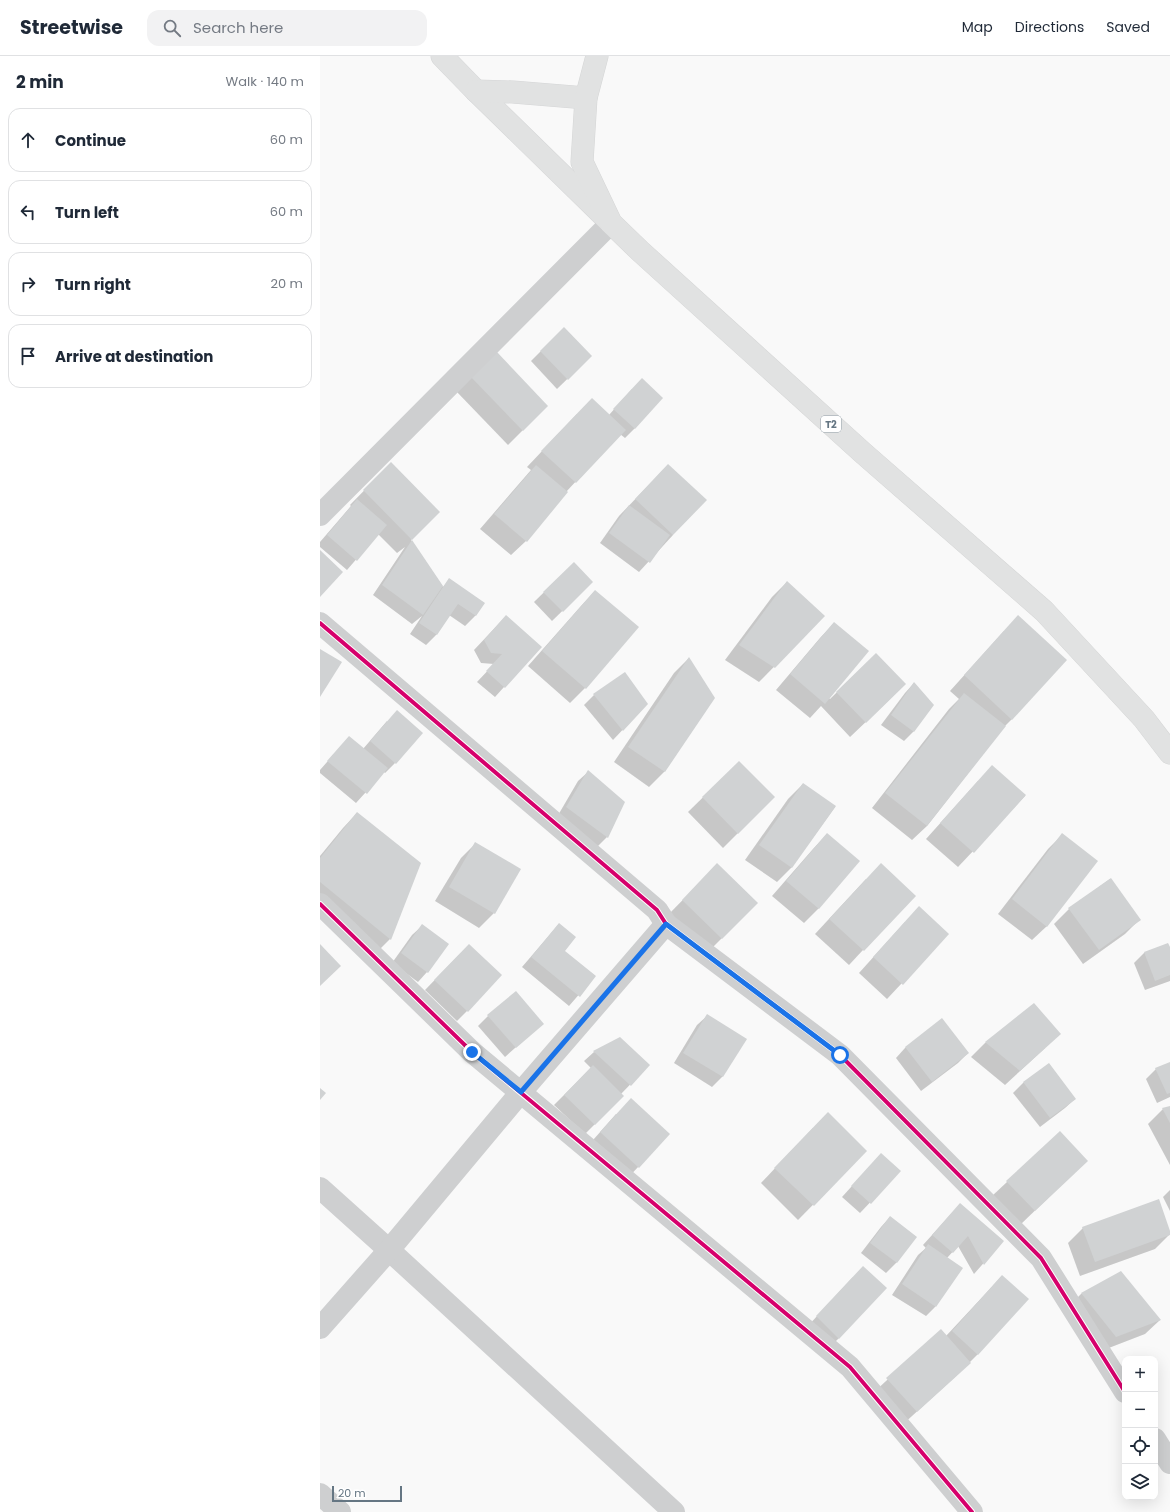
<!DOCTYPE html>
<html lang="en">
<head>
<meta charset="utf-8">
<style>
  :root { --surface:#fff; --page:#f2f2f3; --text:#1f2937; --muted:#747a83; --line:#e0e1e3 }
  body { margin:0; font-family:Poppins,sans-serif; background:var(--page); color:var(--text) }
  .controls { position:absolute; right:12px; bottom:12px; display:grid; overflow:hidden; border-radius:8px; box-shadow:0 4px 16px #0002 }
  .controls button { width:36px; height:36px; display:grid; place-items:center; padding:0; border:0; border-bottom:1px solid var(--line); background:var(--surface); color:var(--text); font:20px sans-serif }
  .scale { position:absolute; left:12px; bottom:10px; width:70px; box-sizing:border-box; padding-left:4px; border:2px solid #657683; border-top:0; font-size:11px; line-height:14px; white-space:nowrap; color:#657683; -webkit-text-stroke:3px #fff; paint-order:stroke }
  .stop { position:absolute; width:12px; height:12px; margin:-9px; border:3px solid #1a73e8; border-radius:50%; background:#fff }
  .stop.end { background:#1a73e8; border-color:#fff; box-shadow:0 1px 4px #0008 }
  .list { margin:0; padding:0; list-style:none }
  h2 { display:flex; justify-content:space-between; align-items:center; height:52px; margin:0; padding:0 16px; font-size:17px }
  h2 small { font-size:13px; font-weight:400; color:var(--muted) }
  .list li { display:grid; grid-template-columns:26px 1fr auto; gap:12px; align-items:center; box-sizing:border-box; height:64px; margin:0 8px 8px; padding:0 8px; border:1px solid var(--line); border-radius:12px }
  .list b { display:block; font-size:15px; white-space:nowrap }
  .list em { font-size:13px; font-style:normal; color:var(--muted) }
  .icon { flex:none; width:22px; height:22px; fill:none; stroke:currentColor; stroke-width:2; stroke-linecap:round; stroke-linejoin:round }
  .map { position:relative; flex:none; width:850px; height:1456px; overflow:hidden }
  header { display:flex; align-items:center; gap:24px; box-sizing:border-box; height:56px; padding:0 20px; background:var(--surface); border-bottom:1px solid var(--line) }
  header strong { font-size:19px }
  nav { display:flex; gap:22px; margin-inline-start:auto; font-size:14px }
  .search { width:280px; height:36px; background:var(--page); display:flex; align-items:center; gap:10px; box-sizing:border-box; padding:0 14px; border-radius:12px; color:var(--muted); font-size:15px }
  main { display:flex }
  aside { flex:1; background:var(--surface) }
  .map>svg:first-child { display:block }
</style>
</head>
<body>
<header>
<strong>Streetwise</strong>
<div class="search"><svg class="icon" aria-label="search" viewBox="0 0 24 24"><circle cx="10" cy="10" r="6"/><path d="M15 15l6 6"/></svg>Search here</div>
<nav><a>Map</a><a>Directions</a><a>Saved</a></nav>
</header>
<main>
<aside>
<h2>2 min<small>Walk · 140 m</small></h2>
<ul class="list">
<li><svg class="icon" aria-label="ahead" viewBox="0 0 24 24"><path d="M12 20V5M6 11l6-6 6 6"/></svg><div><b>Continue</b></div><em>60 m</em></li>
<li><svg class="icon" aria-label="left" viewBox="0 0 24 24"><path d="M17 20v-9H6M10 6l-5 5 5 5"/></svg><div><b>Turn left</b></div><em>60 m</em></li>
<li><svg class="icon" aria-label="right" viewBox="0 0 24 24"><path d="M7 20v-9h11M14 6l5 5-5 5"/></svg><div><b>Turn right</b></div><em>20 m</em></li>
<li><svg class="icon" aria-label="arrive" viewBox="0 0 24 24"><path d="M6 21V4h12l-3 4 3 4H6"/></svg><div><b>Arrive at destination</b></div></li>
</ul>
</aside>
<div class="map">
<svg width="850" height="1456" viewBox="0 0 850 1456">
  <rect width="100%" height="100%" fill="#f9f9f9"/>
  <!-- shadow -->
  <g fill="#0003">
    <polygon points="244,272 271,300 237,333 211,305"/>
    <polygon points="176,296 212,365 188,389 136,335"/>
    <polygon points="312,333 315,372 305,382 300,378 246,436 206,485 191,499 160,473 211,414 207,411 257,358 289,359"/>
    <polygon points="71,407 119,456 91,484 123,531 129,524 164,547 155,560 145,570 129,559 116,579 106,589 90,578 102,560 92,568 53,539 85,491 77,497 58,478 27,514 0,491 0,486 31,450 30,449"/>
    <polygon points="348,409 353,479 319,516 280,487 299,460"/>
    <polygon points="254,507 272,526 232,565 214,546"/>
    <polygon points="467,526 504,560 439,626 405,604 452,541"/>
    <polygon points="275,535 265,632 250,647 208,610 261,550"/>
    <polygon points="186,560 184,631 175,641 157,626 174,608 161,607 154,594"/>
    <polygon points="514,567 509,642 510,643 556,598 570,643 530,681 501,650 490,662 456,634 500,582"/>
    <polygon points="684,575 692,663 684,671 607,770 592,784 552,752 629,653 639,643 630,635"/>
    <polygon points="368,603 394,642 344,716 329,731 294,706 354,617"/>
    <polygon points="594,627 613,649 593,676 584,685 561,669 585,637"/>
    <polygon points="274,639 327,648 293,684 264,649"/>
    <polygon points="67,665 75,707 65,717 64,716 36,747 0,717 0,714 29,681 43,693"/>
    <polygon points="419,706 454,741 403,792 368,756"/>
    <polygon points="268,716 304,746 287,781 277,791 237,761 258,725"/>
    <polygon points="658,725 705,740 638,811 606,783"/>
    <polygon points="483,728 515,751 471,812 457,826 425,804 468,743"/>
    <polygon points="37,757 99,807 70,883 55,898 0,853 0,800 23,772"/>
    <polygon points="507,778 499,852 484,867 452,840 493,793"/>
    <polygon points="742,779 727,870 712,884 678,858 728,793"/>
    <polygon points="156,787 174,857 159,872 115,845 141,802"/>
    <polygon points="397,809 437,847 387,897 348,859"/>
    <polygon points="546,823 543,894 529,909 495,878"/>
    <polygon points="790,823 819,864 805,878 763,908 734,868 749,853"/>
    <polygon points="585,866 628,878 567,943 539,917"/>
    <polygon points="239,868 243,895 275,920 249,950 202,911"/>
    <polygon points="102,870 107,916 98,926 72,907 92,879"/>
    <polygon points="848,888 850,893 850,925 825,934 814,907 824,897"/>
    <polygon points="139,899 147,955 137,965 105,934"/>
    <polygon points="714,948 725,992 685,1029 651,1001 665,987"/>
    <polygon points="168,960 223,967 185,1001 158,970"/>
    <polygon points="387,960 425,983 402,1021 392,1031 354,1007 377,969"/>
    <polygon points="622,964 648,997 638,1007 601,1035 576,1002 585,992"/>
    <polygon points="274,996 329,1009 301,1038 303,1040 265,1078 234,1049 271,1012 264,1005"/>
    <polygon points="850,1007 850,1041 837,1047 826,1023 836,1013"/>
    <polygon points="729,1008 755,1043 745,1052 720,1071 693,1037 703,1027"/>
    <polygon points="850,1051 850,1109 828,1068 843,1053"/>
    <polygon points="296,1058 349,1078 304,1126 266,1092"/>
    <polygon points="493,1072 546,1095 478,1164 441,1127"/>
    <polygon points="561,1098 580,1115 540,1157 522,1141"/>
    <polygon points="752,1119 700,1169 672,1140 687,1126"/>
    <polygon points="850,1134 850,1155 843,1141"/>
    <polygon points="631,1158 683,1185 654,1218 638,1190 627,1202 615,1251 606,1260 572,1239 598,1199 606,1192 603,1189"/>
    <polygon points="570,1161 596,1181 576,1207 566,1217 541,1197 561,1171"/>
    <polygon points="763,1172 850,1177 850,1178 835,1193 760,1220 748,1187"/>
    <polygon points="801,1217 840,1264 825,1278 781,1295 747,1252 761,1238"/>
    <polygon points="682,1220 658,1298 635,1321 581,1370 552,1338 621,1274 626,1280"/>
    <polygon points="533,1221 519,1282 509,1292 487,1271"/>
  </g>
  <!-- building -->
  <g fill="#d0d2d3">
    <polygon points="244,271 272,300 248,324 220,295"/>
    <polygon points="176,295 228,350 203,375 150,320"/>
    <polygon points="322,322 343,342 315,373 293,353"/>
    <polygon points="272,342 306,374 256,427 221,395"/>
    <polygon points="71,406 120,456 92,484 43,434"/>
    <polygon points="348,408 387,444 353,479 315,443"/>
    <polygon points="216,409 248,436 207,486 174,458"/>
    <polygon points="37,443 67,469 37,505 7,479"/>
    <polygon points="309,449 350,479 330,507 289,477"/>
    <polygon points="92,484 123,530 103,559 62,529"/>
    <polygon points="0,494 23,516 0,541"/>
    <polygon points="254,506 273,526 243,556 223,536"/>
    <polygon points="129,522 165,547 156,560 138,548 117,579 99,567"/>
    <polygon points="467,525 505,560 455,612 419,589"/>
    <polygon points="275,534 319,571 266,633 222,595"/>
    <polygon points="186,559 222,591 185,632 166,615 182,598 171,597 164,584"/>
    <polygon points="698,559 747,604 692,664 644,619"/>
    <polygon points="514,566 549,595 505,648 470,618"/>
    <polygon points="0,593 22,606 0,641"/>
    <polygon points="556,597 586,628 546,667 516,636"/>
    <polygon points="369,601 395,642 345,716 308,691"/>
    <polygon points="305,616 328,648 303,675 273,638"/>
    <polygon points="594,626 614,649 594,676 571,659"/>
    <polygon points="644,637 686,670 607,770 565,737"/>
    <polygon points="77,654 103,677 76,708 50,685"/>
    <polygon points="29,680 68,712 47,738 7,705"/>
    <polygon points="419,705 455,741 418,778 382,741"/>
    <polygon points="672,709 706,739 654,797 620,767"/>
    <polygon points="268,714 305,746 288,782 246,751"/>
    <polygon points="483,727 516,750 472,812 439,789"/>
    <polygon points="37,756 101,807 71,884 0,826 0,802"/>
    <polygon points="507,777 540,805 499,853 466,825"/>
    <polygon points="742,777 778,805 727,871 692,843"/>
    <polygon points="155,786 201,813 175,858 129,831"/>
    <polygon points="397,807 438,847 402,883 362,844"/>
    <polygon points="561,807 596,840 544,895 509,863"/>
    <polygon points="791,822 821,864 779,894 748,852"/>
    <polygon points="599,850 629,878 583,929 553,901"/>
    <polygon points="239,867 256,881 245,895 276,920 260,941 211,901"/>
    <polygon points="102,868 129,888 108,917 81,897"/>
    <polygon points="848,887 850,891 850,919 835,925 824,896"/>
    <polygon points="0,888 21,910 0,930"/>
    <polygon points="149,888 182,919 148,956 114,924"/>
    <polygon points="196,935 224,968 196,992 167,959"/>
    <polygon points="714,947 741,978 700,1015 665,986"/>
    <polygon points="387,958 427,983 403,1021 363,997"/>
    <polygon points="622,962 649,997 612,1026 585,991"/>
    <polygon points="300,981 330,1009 311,1030 273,995"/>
    <polygon points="850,1006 850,1037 847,1038 835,1012"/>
    <polygon points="729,1007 756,1043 730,1062 703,1026"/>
    <polygon points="273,1009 304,1040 275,1069 244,1039"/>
    <polygon points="0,1032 6,1037 0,1044"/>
    <polygon points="311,1042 350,1078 319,1112 280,1076"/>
    <polygon points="850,1050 850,1067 842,1052"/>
    <polygon points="508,1056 547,1095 494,1150 454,1112"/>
    <polygon points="740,1075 768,1105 715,1155 686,1125"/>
    <polygon points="561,1097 581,1115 551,1148 531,1130"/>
    <polygon points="839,1143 850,1175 850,1179 775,1206 762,1171"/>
    <polygon points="640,1147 684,1185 664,1209 648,1180 633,1197 612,1179"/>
    <polygon points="570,1160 597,1181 577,1207 550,1187"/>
    <polygon points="608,1188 643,1212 616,1251 582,1228"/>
    <polygon points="543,1210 567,1232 519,1283 496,1260"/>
    <polygon points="801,1215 841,1264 796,1281 761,1237"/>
    <polygon points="682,1219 709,1243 658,1299 632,1275"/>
    <polygon points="621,1273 651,1307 597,1356 566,1322"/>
  </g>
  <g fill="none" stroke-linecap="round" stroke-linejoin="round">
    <defs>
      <g id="major">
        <polyline points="122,0 156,35 290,166"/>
        <polyline points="156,35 193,36 266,42"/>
      </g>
      <polyline id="highway" points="277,0 266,42 262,106 291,167 320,195 543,397 724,555 824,663 850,697"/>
    </defs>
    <!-- major casing -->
    <use href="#major" stroke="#d5d6d7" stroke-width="23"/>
    <!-- highway casing -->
    <use href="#highway" stroke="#d5d6d6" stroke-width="23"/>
    <!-- minor -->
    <g stroke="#cecfd0" stroke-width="22">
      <polyline points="0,459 291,167"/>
      <polyline points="0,567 337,854 346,868 520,999 721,1202 805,1336"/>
      <polyline points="0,848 152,996 530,1311 652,1456"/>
      <polyline points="0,1132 69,1194 354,1456"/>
      <polyline points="0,1272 69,1194 201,1036 346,868"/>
      <polyline points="835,1383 850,1407"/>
      <polyline points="0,1438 20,1456"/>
    </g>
    <!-- major -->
    <use href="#major" stroke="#e1e2e2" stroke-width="22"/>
    <!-- highway -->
    <use href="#highway" stroke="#e1e2e2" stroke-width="22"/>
    <defs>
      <g id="cycleway">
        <polyline points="0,567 337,854 346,868 520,999 721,1202 805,1336"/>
        <polyline points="0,848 152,996 530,1311 652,1456"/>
      </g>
    </defs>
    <!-- cycleway casing -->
    <use href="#cycleway" stroke="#fff" stroke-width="6"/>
    <!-- cycleway -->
    <use href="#cycleway" stroke="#d6006c" stroke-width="4"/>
  </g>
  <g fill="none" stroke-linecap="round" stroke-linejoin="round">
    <!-- route -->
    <polyline stroke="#1a73e8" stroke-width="5" points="152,996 201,1036 346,868 520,999"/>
  </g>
  <g text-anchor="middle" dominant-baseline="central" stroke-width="4" stroke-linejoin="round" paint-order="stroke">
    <!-- shield labels -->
    <rect fill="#fff" stroke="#939fa8" stroke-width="1" x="501" y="360" width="20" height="16" rx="3"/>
    <g font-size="10" font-weight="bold" fill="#657683">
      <text x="511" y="368">T2</text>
    </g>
  </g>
</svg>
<div class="controls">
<button>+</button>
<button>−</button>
<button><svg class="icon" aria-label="locate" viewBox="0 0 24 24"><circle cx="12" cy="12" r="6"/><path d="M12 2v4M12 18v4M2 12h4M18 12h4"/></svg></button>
<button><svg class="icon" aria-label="layers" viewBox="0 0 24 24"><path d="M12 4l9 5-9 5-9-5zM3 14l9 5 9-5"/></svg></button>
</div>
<div class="scale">20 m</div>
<div class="stop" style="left:520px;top:999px"></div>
<div class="stop end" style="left:152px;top:996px"></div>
</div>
</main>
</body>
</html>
